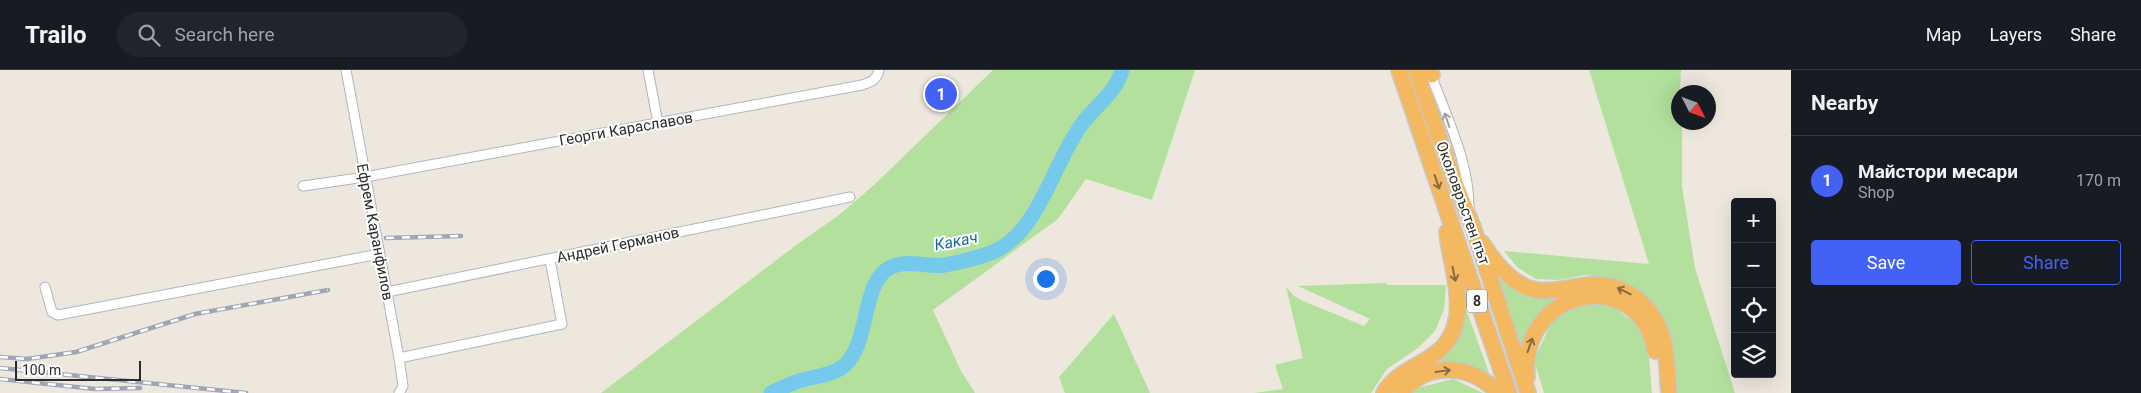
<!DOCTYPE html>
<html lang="en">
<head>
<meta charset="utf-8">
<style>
  :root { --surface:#171b24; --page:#20242c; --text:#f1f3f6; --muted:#9ea1a6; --line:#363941; --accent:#4362f5 }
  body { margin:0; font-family:Roboto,sans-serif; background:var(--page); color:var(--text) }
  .controls { position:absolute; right:15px; bottom:15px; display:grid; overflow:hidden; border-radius:5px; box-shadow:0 5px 20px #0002 }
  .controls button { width:45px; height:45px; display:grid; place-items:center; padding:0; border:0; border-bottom:1px solid var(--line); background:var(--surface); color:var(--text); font:25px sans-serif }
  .compass { position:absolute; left:1671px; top:15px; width:45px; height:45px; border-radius:50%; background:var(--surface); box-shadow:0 5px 20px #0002; rotate:132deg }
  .scale { position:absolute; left:15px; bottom:12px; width:126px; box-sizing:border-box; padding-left:5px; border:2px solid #2c2c2c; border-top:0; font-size:14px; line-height:18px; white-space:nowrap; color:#2c2c2c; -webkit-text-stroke:4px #fff; paint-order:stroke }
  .you { position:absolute; left:1045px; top:208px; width:18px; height:18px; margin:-12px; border:4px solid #fff; border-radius:50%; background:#1a73e8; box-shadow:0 0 0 8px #1a73e833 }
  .badge { display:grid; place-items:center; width:32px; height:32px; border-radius:50%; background:var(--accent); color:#fff; font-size:16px; font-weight:700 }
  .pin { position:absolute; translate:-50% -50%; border:2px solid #fff; box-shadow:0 1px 5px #0006 }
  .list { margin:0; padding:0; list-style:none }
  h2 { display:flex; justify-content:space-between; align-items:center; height:65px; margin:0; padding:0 20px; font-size:21px }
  h2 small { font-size:16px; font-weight:400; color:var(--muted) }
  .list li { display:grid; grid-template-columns:32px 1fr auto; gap:15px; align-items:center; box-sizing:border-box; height:90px; padding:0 20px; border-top:1px solid var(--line) }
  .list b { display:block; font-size:19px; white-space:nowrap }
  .list p { margin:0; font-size:16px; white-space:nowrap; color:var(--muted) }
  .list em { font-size:16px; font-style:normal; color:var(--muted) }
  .actions { display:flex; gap:10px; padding:15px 20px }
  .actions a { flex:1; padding:11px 0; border:1px solid var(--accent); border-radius:5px; text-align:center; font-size:18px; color:var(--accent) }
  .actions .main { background:var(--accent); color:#fff }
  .icon { flex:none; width:28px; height:28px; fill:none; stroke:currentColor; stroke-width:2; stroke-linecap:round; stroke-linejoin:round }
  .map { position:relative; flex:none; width:1791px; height:323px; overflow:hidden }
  header { display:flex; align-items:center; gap:30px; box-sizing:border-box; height:70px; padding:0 25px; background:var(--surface); border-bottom:1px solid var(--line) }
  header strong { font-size:24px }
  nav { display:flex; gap:28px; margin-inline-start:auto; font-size:18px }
  .search { width:350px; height:45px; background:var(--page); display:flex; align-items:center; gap:12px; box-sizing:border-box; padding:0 18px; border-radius:28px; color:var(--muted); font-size:19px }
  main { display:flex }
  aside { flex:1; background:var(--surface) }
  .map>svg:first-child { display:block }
</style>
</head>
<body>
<header>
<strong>Trailo</strong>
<div class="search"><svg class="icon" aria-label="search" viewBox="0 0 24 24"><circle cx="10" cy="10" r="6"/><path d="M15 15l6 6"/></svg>Search here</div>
<nav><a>Map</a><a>Layers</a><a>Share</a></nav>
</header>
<main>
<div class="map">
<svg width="1791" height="323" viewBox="0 0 1791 323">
  <rect width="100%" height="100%" fill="#ede7de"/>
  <!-- green -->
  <g fill="#b3e19d">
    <polygon points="993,0 1195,0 1152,130 1086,109 1058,149 933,240 961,301 975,323 601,323 795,176 839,145 874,115"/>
    <polygon points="1589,0 1681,0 1678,52 1682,53 1682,116 1695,198 1735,323 1675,323 1671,278 1615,210 1585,205 1559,210 1536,209 1517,197 1504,181 1649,194"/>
    <path d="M1492 194 1564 226C1539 241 1531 251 1521 278Z"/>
    <polygon points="1386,213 1387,215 1446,215 1444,239 1435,261 1418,278 1387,299 1371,323 1254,323 1283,319 1275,295 1303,288 1286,217 1294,226 1303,231 1364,256 1370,249 1298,216"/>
    <polygon points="1462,228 1490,306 1474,298 1410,303 1435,290"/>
    <polygon points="1572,235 1610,235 1635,253 1648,275 1652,323 1544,323 1534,290 1552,251"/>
    <polygon points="1114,244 1150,323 1065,323 1059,307"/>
    <polygon points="1453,309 1483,323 1414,323 1417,318"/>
  </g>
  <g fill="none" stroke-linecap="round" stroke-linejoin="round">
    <!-- river -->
    <path stroke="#75caeb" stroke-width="15" d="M771 323C780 319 789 314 799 311 814 306 832 306 845 295 869 273 862 218 886 200 903 187 926 198 945 195 960 192 979 188 993 182 1039 163 1054 91 1082 54 1096 35 1116 23 1122 0"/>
    <defs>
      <g id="minor">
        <polyline points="346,0 399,288 403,316 399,323"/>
        <polyline points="648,0 658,53"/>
        <path d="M1430 2C1446 46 1470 93 1469 140"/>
        <path d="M303 116 365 107 862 15C871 12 877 10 879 0"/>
        <polyline points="45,217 52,242 58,245 379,184"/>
        <polyline points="387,222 850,127"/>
        <polyline points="399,288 562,254 550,190"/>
      </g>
      <g id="trunk">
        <polyline points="1399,0 1509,323"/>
        <polyline points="1416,0 1455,113 1473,157 1528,323"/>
        <polyline points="1427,0 1432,5"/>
        <path d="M1482 173C1494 192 1513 216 1536 220 1554 223 1572 216 1590 215 1624 212 1652 234 1662 266 1668 283 1667 305 1669 323"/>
        <path d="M1527 307C1519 217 1640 194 1655 281"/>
        <path d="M1384 323C1396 303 1417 297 1435 284 1475 254 1451 202 1447 162"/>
        <path d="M1402 323C1427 290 1472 294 1498 323"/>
      </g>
    </defs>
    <!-- minor casing -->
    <use href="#minor" stroke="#b2b4bf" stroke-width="11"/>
    <!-- trunk casing -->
    <use href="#trunk" stroke="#c8c8c8" stroke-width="18"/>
    <!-- minor -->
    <use href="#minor" stroke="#fff" stroke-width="9"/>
    <!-- trunk -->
    <use href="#trunk" stroke="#f3b860" stroke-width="15"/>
    <defs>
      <g id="rail">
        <polyline points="386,168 461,166"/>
        <polyline points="0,287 27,289 76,282 195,244 328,220"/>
        <polyline points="0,298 246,323"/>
        <polyline points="0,309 95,319 140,318"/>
      </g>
    </defs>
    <!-- rail casing -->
    <use href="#rail" stroke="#a1a4b5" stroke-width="4.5"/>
    <!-- rail -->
    <use href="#rail" stroke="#fff" stroke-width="2.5" stroke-dasharray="8" stroke-linecap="butt"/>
  </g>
  <!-- one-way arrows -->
  <defs><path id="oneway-shaft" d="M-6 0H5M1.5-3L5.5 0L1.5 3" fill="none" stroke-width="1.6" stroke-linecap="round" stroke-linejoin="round" transform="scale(1.25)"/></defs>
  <use stroke="#a0a0a0" href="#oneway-shaft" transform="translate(1447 50) rotate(-109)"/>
  <g stroke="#866b43">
    <use href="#oneway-shaft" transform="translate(1437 112) rotate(71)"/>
    <use href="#oneway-shaft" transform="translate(1454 204) rotate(78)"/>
    <use href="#oneway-shaft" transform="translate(1624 221) rotate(-154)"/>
    <use href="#oneway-shaft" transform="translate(1530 275) rotate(-71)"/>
    <use href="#oneway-shaft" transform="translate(1443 301) rotate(-8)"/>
  </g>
  <g text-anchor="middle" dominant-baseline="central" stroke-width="4" stroke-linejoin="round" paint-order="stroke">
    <!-- shield labels -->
    <rect fill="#fff" stroke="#6b6b6b" stroke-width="1" x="1467" y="219.5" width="20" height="23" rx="4"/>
    <g font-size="14" font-weight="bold" fill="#2c2c2c">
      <text x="1477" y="231">8</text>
    </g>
    <!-- street labels -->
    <g font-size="15" fill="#2c2c2c" stroke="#fff">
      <text transform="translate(626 59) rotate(-10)">Георги Караславов</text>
      <text transform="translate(1463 133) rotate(70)">Околовръстен път</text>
      <text transform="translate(375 162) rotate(79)">Ефрем Каранфилов</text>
      <text transform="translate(618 175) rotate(-12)">Андрей Германов</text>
    </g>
    <!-- water labels -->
    <g font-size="16" font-style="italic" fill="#12699a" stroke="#fff">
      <text transform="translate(956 171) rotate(-11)">Какач</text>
    </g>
  </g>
</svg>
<div class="controls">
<button>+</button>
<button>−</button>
<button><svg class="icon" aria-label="locate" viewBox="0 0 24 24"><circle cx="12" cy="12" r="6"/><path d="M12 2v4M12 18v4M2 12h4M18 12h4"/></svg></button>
<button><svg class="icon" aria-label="layers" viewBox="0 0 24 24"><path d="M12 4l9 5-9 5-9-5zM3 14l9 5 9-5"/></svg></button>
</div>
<svg class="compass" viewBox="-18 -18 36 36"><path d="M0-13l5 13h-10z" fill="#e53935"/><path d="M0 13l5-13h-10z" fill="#9ea1a6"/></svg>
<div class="scale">100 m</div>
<div class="you"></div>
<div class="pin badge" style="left:941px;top:24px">1</div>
</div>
<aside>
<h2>Nearby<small></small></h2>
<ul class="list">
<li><span class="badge">1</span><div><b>Майстори месари</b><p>Shop</p></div><em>170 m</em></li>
</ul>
<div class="actions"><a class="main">Save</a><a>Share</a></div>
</aside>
</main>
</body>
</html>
